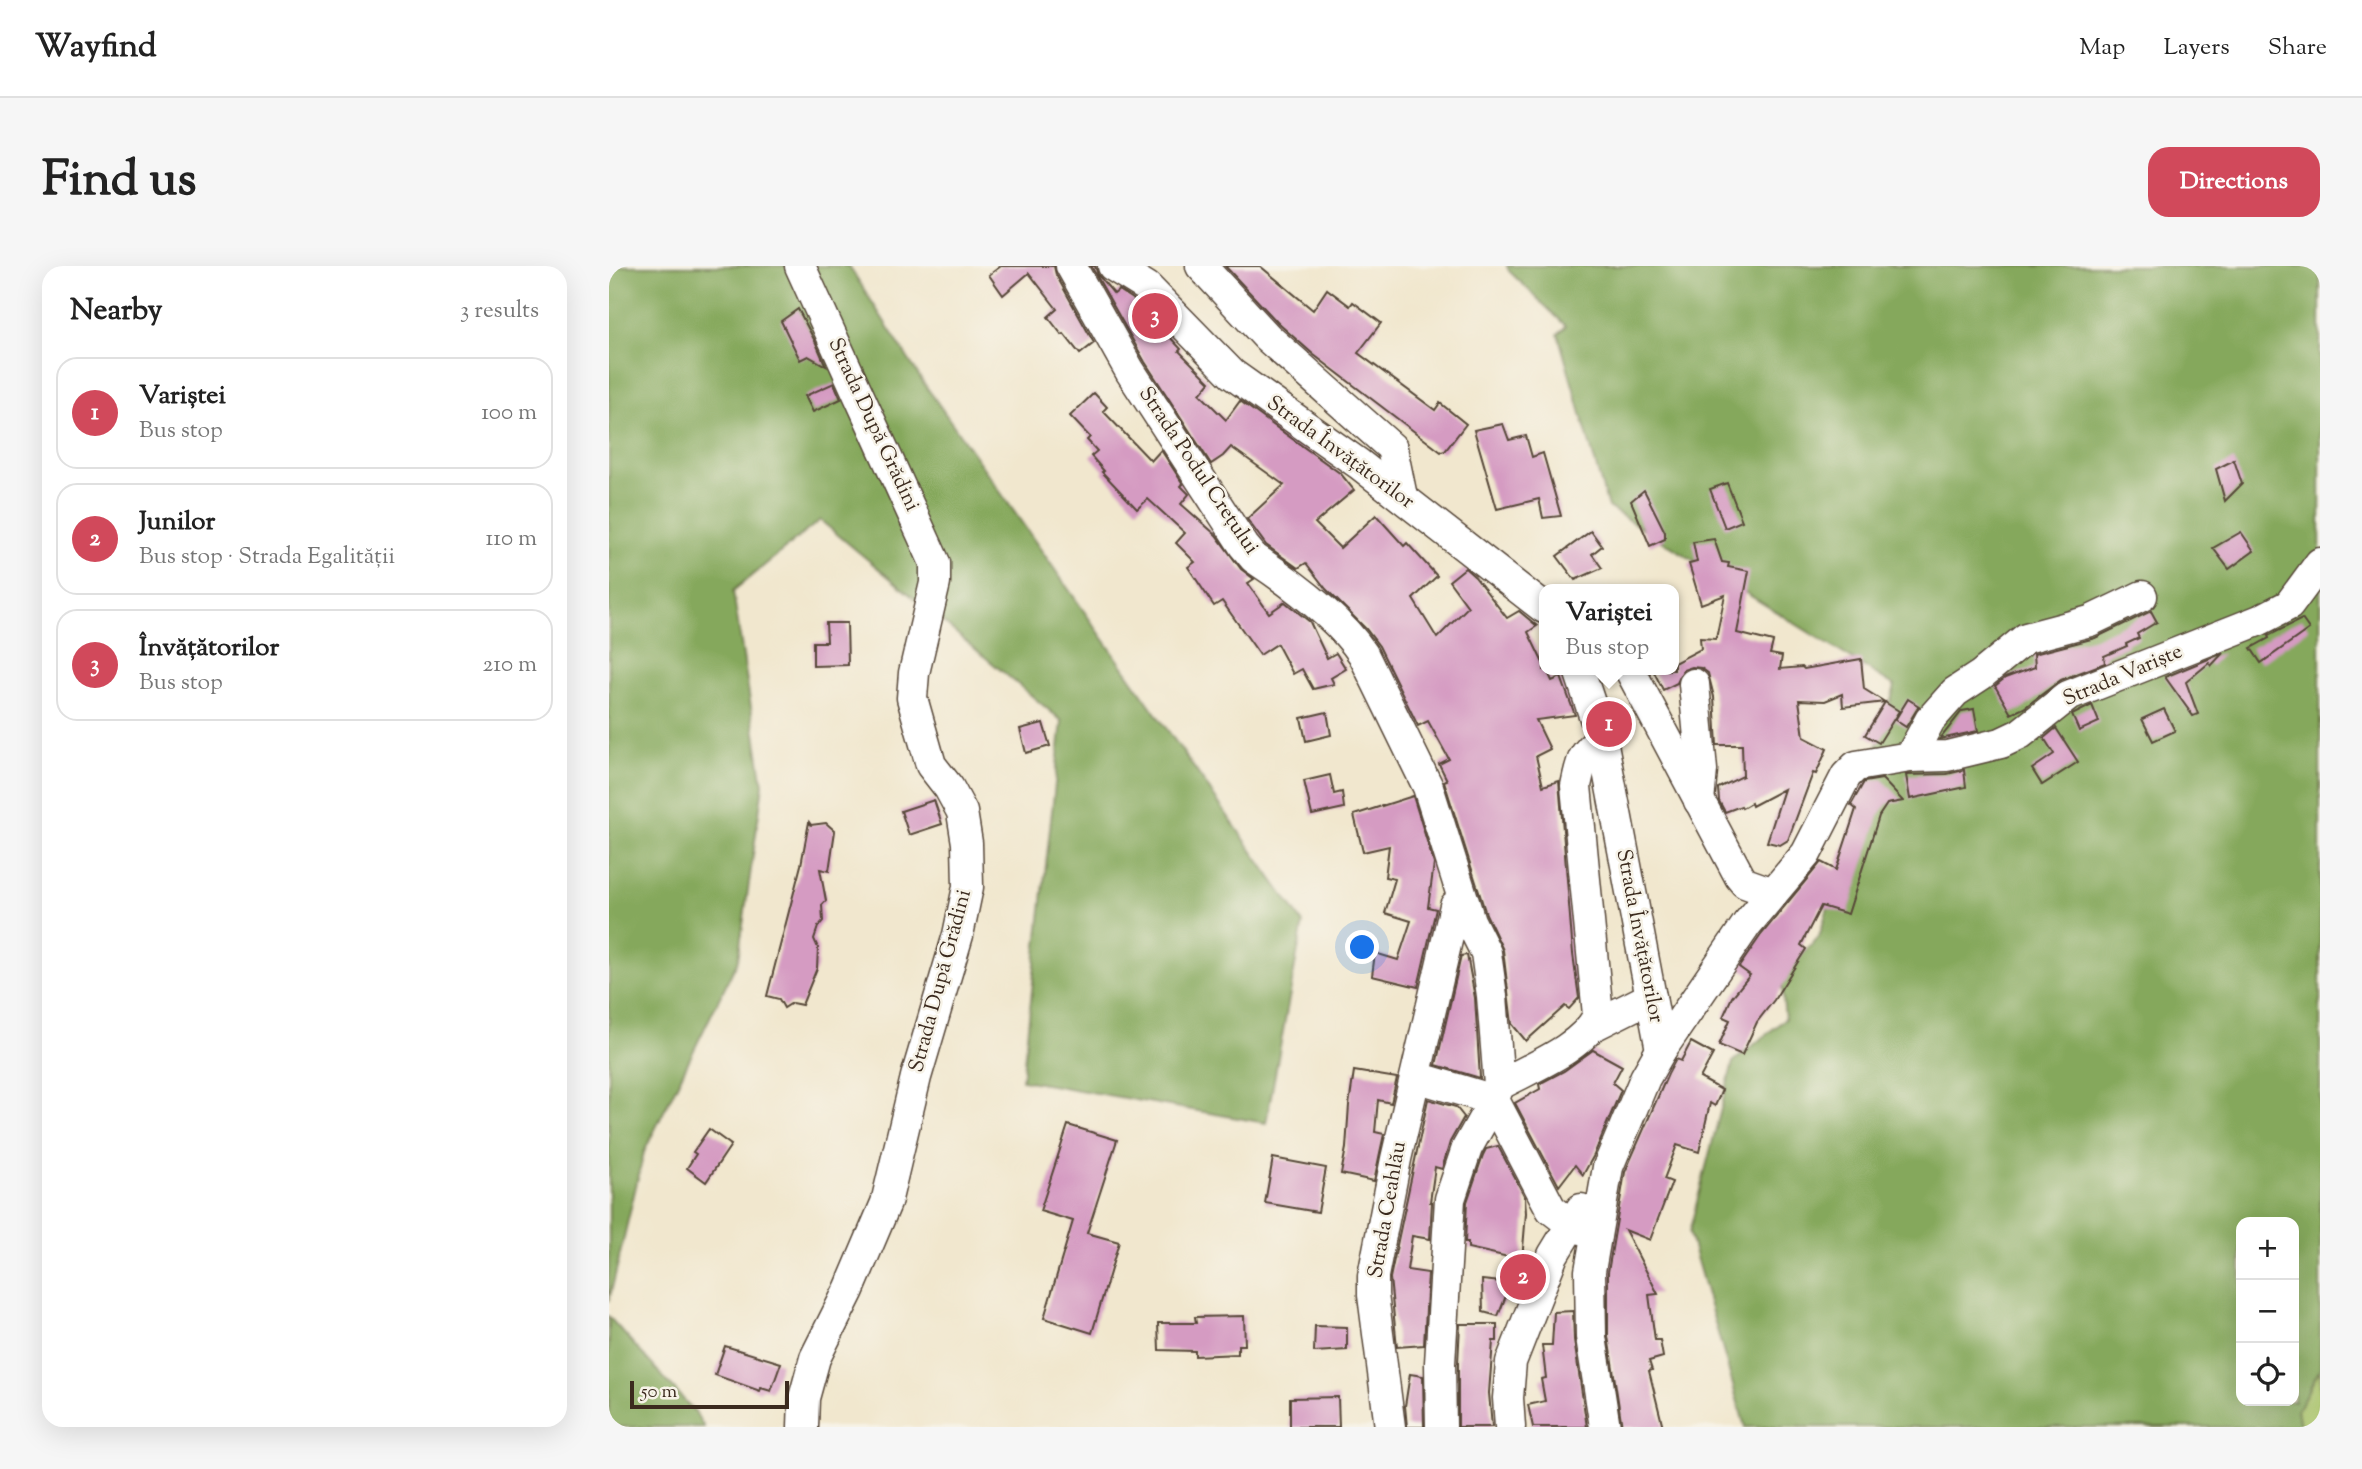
<!DOCTYPE html>
<html lang="en">
<head>
<meta charset="utf-8">
<style>
  :root { --surface:#fff; --page:#f6f6f6; --text:#222; --muted:#767676; --line:#e0e0e0; --accent:#d1495b }
  body { margin:0; font-family:"Sorts Mill Goudy",serif; background:var(--page); color:var(--text) }
  .controls { position:absolute; right:21px; bottom:21px; display:grid; overflow:hidden; border-radius:14px; box-shadow:0 7px 28px #0002 }
  .controls button { width:63px; height:63px; display:grid; place-items:center; padding:0; border:0; border-bottom:2px solid var(--line); background:var(--surface); color:var(--text); font:35px sans-serif }
  .scale { position:absolute; left:21px; bottom:18px; width:159px; box-sizing:border-box; padding-left:7px; border:4px solid #3b2a1e; border-top:0; font-size:19px; line-height:24px; white-space:nowrap; color:#3b2a1e; -webkit-text-stroke:5px #f7f3e8; paint-order:stroke }
  .you { position:absolute; left:754px; top:682px; width:24px; height:24px; margin:-18px; border:5px solid #fff; border-radius:50%; background:#1a73e8; box-shadow:0 0 0 10px #1a73e833 }
  .badge { display:grid; place-items:center; width:46px; height:46px; border-radius:50%; background:var(--accent); color:#fff; font-size:23px; font-weight:700 }
  .pin { position:absolute; translate:-50% -50%; border:4px solid #fff; box-shadow:0 2px 7px #0006 }
  .popup { position:absolute; left:930px; top:318px; width:140px; height:91px; box-sizing:border-box; display:grid; place-content:center; border-radius:14px; background:var(--surface); filter:drop-shadow(0 2px 5px #0005); font-size:23px; white-space:nowrap; color:var(--muted) }
  .popup b { font-size:26px; color:var(--text) }
  .popup::after { content:''; position:absolute; left:50%; top:100%; margin-left:-14px; border:14px solid transparent; border-top-color:var(--surface) }
  .list { margin:0; padding:0; list-style:none }
  h2 { display:flex; justify-content:space-between; align-items:center; height:91px; margin:0; padding:0 28px; font-size:30px }
  h2 small { font-size:23px; font-weight:400; color:var(--muted) }
  .list li { display:grid; grid-template-columns:46px 1fr auto; gap:21px; align-items:center; box-sizing:border-box; height:112px; margin:0 14px 14px; padding:0 14px; border:2px solid var(--line); border-radius:21px }
  .list b { display:block; font-size:26px; white-space:nowrap }
  .list p { margin:0; font-size:23px; white-space:nowrap; color:var(--muted) }
  .list em { font-size:23px; font-style:normal; color:var(--muted) }
  .icon { flex:none; width:38px; height:38px; fill:none; stroke:currentColor; stroke-width:2; stroke-linecap:round; stroke-linejoin:round }
  .map { position:relative; flex:none; width:1711px; height:1161px; overflow:hidden; border-radius:21px }
  header { display:flex; align-items:center; gap:42px; box-sizing:border-box; height:98px; padding:0 35px; background:var(--surface); border-bottom:2px solid var(--line) }
  header strong { font-size:33px }
  nav { display:flex; gap:38px; margin-inline-start:auto; font-size:24px }
  .intro { display:flex; align-items:center; justify-content:space-between; box-sizing:border-box; height:168px; padding:0 42px }
  h1 { margin:0; font-size:49px }
  .button { padding:18px 32px; border-radius:21px; background:var(--accent); color:#fff; font-size:24px; font-weight:700 }
  main { display:flex; gap:42px; padding:0 42px }
  aside { flex:1; background:var(--surface); border-radius:21px; box-shadow:0 7px 28px #0002 }
  .map>svg:first-child { display:block }
</style>
</head>
<body>
<header>
<strong>Wayfind</strong>
<nav><a>Map</a><a>Layers</a><a>Share</a></nav>
</header>
<div class="intro"><h1>Find us</h1><a class="button">Directions</a></div>
<main>
<aside>
<h2>Nearby<small>3 results</small></h2>
<ul class="list">
<li><span class="badge">1</span><div><b>Variștei</b><p>Bus stop</p></div><em>100 m</em></li>
<li><span class="badge">2</span><div><b>Junilor</b><p>Bus stop · Strada Egalității</p></div><em>110 m</em></li>
<li><span class="badge">3</span><div><b>Învățătorilor</b><p>Bus stop</p></div><em>210 m</em></li>
</ul>
</aside>
<div class="map">
<svg width="1711" height="1161" viewBox="0 0 1711 1161">
  <rect width="100%" height="100%" fill="#f7f3e8"/>
  <filter id="ink" filterUnits="userSpaceOnUse"><feTurbulence type="fractalNoise" baseFrequency=".0143" numOctaves="2"/><feDisplacementMap in="SourceGraphic" scale="14" xChannelSelector="R" yChannelSelector="G"/><feConvolveMatrix kernelMatrix="1 2 1 2 8 2 1 2 1" color-interpolation-filters="sRGB"/></filter>
  <filter id="wash" filterUnits="userSpaceOnUse"><feTurbulence type="fractalNoise" baseFrequency=".00686" numOctaves="4" result="noise"/><feDisplacementMap in="SourceGraphic" scale="28" xChannelSelector="R" yChannelSelector="G"/><feGaussianBlur stdDeviation="1.57" result="paint"/><feColorMatrix in="noise" values="0 0 0 0 0 0 0 0 0 0 0 0 0 0 0 0 0 1.4 0 .05"/><feComposite in="paint" operator="in"/></filter>
  <g filter="url(#wash)">
    <rect width="100%" height="100%" fill="#f1e7ce"/>
    <!-- green -->
    <polygon fill="#a7c268" stroke="#717643" stroke-width="2" points="1711,1103 1711,1161 1691,1161 1688,1144"/>
    <!-- forest -->
    <g fill="#85a85c" stroke="#60693d" stroke-width="2" fill-rule="evenodd">
      <polygon points="0,0 240,0 314,116 694,657 657,857 413,814 453,455 211,254 124,325 154,519 129,694 35,886 0,1035"/>
      <path d="M898 0H1711V1103L1688 1144 1691 1161H1136L1080 967 1124 796 1176 753 1172 709 1210 671 1286 420 999 241 949 68 957 60 900 5ZM1632 956H1685V1135H1632Z"/>
      <polygon points="0,1051 86,1146 95,1161 0,1161"/>
    </g>
    <g id="blocks">
      <!-- building -->
      <g fill="#d59bc2">
        <polygon points="392,0 445,0 447,9 485,77 471,88 455,68 453,69 439,51 448,43 420,7 394,29 380,9"/>
        <polygon points="482,0 486,0 489,9 505,28 510,24 524,33 556,70 558,68 572,83 570,85 601,116 591,128 617,154 631,135 732,208 745,224 706,257 731,282 767,249 795,280 798,277 828,310 804,333 828,372 859,341 840,315 856,302 866,311 898,352 910,345 928,360 919,366 935,399 935,404 938,404 943,415 952,411 966,449 927,454 941,483 927,490 934,520 950,515 964,688 970,732 960,743 956,740 917,775 903,758 894,684 877,648 835,515 838,514 830,498 840,493 819,455 809,460 770,380 757,363 717,323 697,297 689,302 657,279 638,253 675,219 622,181 614,190 602,198 536,96"/>
        <polygon points="616,0 651,0 704,44 718,23 741,40 744,36 772,57 749,87 826,144 831,137 857,158 836,185 832,186 705,89 670,58"/>
        <polygon points="189,43 207,77 217,100 199,90 191,94 172,55"/>
        <polygon points="225,117 232,133 204,146 196,130"/>
        <polygon points="485,127 498,141 494,145 542,195 552,184 574,218 572,220 580,228 572,238 607,269 632,303 645,313 639,317 660,347 676,336 701,356 718,392 727,387 737,403 722,412 725,418 704,423 693,403 684,408 668,378 651,389 613,335 605,340 579,301 586,296 567,277 576,267 539,233 528,243 493,206 495,205 482,190 488,185 478,174 481,171 461,150"/>
        <polygon points="894,158 900,174 917,170 923,191 934,187 952,250 934,252 930,233 888,243 865,164"/>
        <polygon points="1625,194 1633,218 1616,235 1607,203"/>
        <polygon points="1118,217 1133,255 1116,262 1101,223"/>
        <polygon points="1035,224 1056,266 1056,273 1041,280 1022,235"/>
        <polygon points="982,265 993,280 983,288 993,302 966,314 948,290"/>
        <polygon points="1632,266 1645,285 1620,303 1604,282"/>
        <polygon points="1105,273 1113,296 1120,297 1119,301 1140,305 1128,367 1164,376 1161,388 1173,390 1171,403 1193,401 1195,403 1252,393 1255,423 1290,445 1270,477 1256,469 1276,436 1234,441 1233,428 1216,435 1190,434 1195,471 1218,483 1207,508 1204,507 1179,574 1171,579 1158,576 1175,523 1143,540 1142,537 1133,542 1132,540 1116,546 1110,535 1109,522 1134,510 1133,479 1108,479 1105,431 1099,407 1092,402 1083,401 1074,404 1068,417 1054,424 1044,404 1065,404 1065,397 1092,383 1091,372 1107,373 1116,329 1092,338 1080,298 1088,296 1084,276"/>
        <polygon points="1542,345 1548,356 1528,368 1530,372 1517,378 1518,380 1495,390 1496,397 1452,414 1415,442 1402,448 1386,420 1396,412 1426,401 1425,388 1486,372"/>
        <polygon points="1693,353 1700,363 1652,397 1642,382 1660,372 1659,370"/>
        <polygon points="217,357 238,357 239,399 204,400 204,376 218,376"/>
        <polygon points="1614,387 1602,400 1600,397 1577,416 1589,448 1584,450 1556,411"/>
        <polygon points="1299,433 1310,440 1297,461 1286,454"/>
        <polygon points="1483,439 1490,456 1470,465 1463,449"/>
        <polygon points="1365,443 1369,465 1331,473 1353,445"/>
        <polygon points="1555,443 1566,465 1544,475 1533,453"/>
        <polygon points="718,446 722,469 697,475 692,452"/>
        <polygon points="434,457 441,480 417,487 411,463"/>
        <polygon points="1447,462 1469,496 1433,519 1423,503 1445,488 1435,472"/>
        <polygon points="1355,504 1357,521 1301,533 1297,509 1338,508"/>
        <polygon points="721,509 725,528 733,526 735,542 703,549 695,515"/>
        <polygon points="1273,513 1294,535 1278,538 1270,550 1239,648 1212,640 1192,679 1197,683 1165,734 1148,756 1133,789 1110,779 1121,754 1114,751 1123,731 1141,709 1130,701 1152,669 1212,596 1227,604 1247,543 1242,539 1255,516"/>
        <polygon points="804,530 825,598 819,641 827,643 809,721 763,710 766,687 789,694 802,655 776,647 786,613 776,611 780,580 754,586 745,549"/>
        <polygon points="325,534 333,558 300,569 292,545"/>
        <polygon points="200,556 202,559 217,557 226,565 220,605 211,603 217,635 213,639 214,655 209,661 205,673 209,682 208,702 193,739 183,737 175,742 170,733 158,730 192,599"/>
        <polygon points="858,689 866,732 871,812 827,799 852,690"/>
        <polygon points="1082,776 1104,788 1091,812 1113,824 1106,840 1101,837 1090,886 1068,879 1055,913 1063,916 1041,974 1016,964 1049,1028 1040,1029 1046,1074 1051,1074 1054,1091 1040,1095 1043,1104 1040,1105 1054,1161 1013,1161 999,1070 999,1006 1016,906 1059,808 1067,793 1072,795"/>
        <polygon points="984,784 1013,800 1004,817 1012,824 985,889 974,909 966,899 950,920 906,837 931,823 930,818 955,805"/>
        <polygon points="745,805 788,812 782,837 769,834 766,866 775,868 765,915 732,908 737,882 740,839"/>
        <polygon points="819,833 847,841 855,851 841,876 833,903 826,901 821,936 823,936 821,973 803,970 798,1004 819,1007 815,1079 788,1081 781,1012"/>
        <polygon points="459,859 508,874 478,967 510,976 483,1067 435,1052 464,955 431,945"/>
        <polygon points="100,863 122,879 97,916 78,902 87,888 84,886"/>
        <polygon points="889,880 916,931 917,947 913,994 859,982 859,976 856,976 858,936 874,889 877,883"/>
        <polygon points="664,892 717,902 709,946 656,937"/>
        <polygon points="873,1014 902,1017 889,1050 874,1046"/>
        <polygon points="964,1045 965,1074 978,1161 924,1161 919,1139 936,1135 932,1113 937,1112 933,1079 943,1079 945,1046"/>
        <polygon points="635,1050 636,1079 629,1079 629,1088 586,1090 586,1085 550,1084 549,1057 587,1057 586,1051"/>
        <polygon points="851,1058 888,1058 888,1075 884,1075 880,1127 883,1161 849,1161 849,1097"/>
        <polygon points="706,1060 738,1061 738,1084 705,1086"/>
        <polygon points="116,1080 172,1097 162,1125 152,1122 151,1125 106,1109"/>
        <polygon points="801,1108 814,1110 815,1161 798,1161 796,1140"/>
        <polygon points="729,1131 730,1161 681,1161 681,1132"/>
      </g>
    </g>
  </g>
  <g filter="url(#ink)">
    <use href="#blocks" fill-opacity="0" stroke="#564638" stroke-width="2"/>
    <g fill="none" stroke-linecap="round" stroke-linejoin="round">
      <defs>
        <g id="minor">
          <polyline points="191,0 326,297 326,317 305,407 303,432 322,499 340,522 353,546 358,577 359,621 349,669 307,811 277,937 240,1024 206,1092 195,1132 194,1161"/>
          <path d="M462 0 521 105 635 280 645 292C681 316 730 352 754 388L819 521 861 655 877 687 883 730 890 819 885 834 942 943 963 959 987 969"/>
          <polyline points="504,0 538,21 623,108 750,198 935,342"/>
          <polyline points="592,0 658,71 783,182 793,231"/>
          <polyline points="970,404 993,473 1052,784"/>
          <polyline points="1021,404 1131,611 1136,617 1164,627"/>
          <polyline points="1085,418 1093,504 1090,535"/>
          <polyline points="1301,491 1321,454 1346,426 1372,409 1417,372 1481,355 1533,330"/>
          <polyline points="984,760 1042,731"/>
          <polyline points="807,811 885,834 858,882 841,933 831,1097 832,1161"/>
          <path d="M890 819C921 802 975 782 989 749L967 520C972 496 973 487 993 473"/>
          <polyline points="781,1161 764,1029 764,1010 787,893 846,640"/>
          <polyline points="901,1161 899,1132 902,1096 944,989 972,943"/>
          <polyline points="996,1161 982,1071 981,1005 999,901 1036,812 1052,784 1138,658 1197,588 1237,510 1247,500 1301,491 1338,490 1392,477 1411,468 1459,430 1651,354 1680,339 1711,297"/>
        </g>
      </defs>
      <!-- minor casing -->
      <use href="#minor" stroke="#564638" stroke-width="33"/>
      <!-- minor -->
      <use href="#minor" stroke="#fff" stroke-width="30"/>
    </g>
  </g>
  <g text-anchor="middle" dominant-baseline="central" stroke-width="5" stroke-linejoin="round" paint-order="stroke">
    <!-- street labels -->
    <g font-size="21" fill="#3b2a1e" stroke="#f7f3e8">
      <text transform="translate(264 159) rotate(65)">Strada După Grădini</text>
      <text transform="translate(731 187) rotate(36)">Strada Învățătorilor</text>
      <text transform="translate(589 205) rotate(56)">Strada Podul Crețului</text>
      <text transform="translate(1514 410) rotate(-23)">Strada Variște</text>
      <text transform="translate(1030 670) rotate(79)">Strada Învățătorilor</text>
      <text transform="translate(332 715) rotate(-75)">Strada După Grădini</text>
      <text transform="translate(779 944) rotate(-80)">Strada Ceahlău</text>
    </g>
  </g>
</svg>
<div class="controls">
<button>+</button>
<button>−</button>
<button><svg class="icon" aria-label="locate" viewBox="0 0 24 24"><circle cx="12" cy="12" r="6"/><path d="M12 2v4M12 18v4M2 12h4M18 12h4"/></svg></button>
</div>
<div class="scale">50 m</div>
<div class="you"></div>
<div class="pin badge" style="left:1000px;top:458px">1</div>
<div class="popup"><b>Variștei</b>Bus stop</div>
<div class="pin badge" style="left:914px;top:1011px">2</div>
<div class="pin badge" style="left:546px;top:50px">3</div>
</div>
</main>
</body>
</html>
